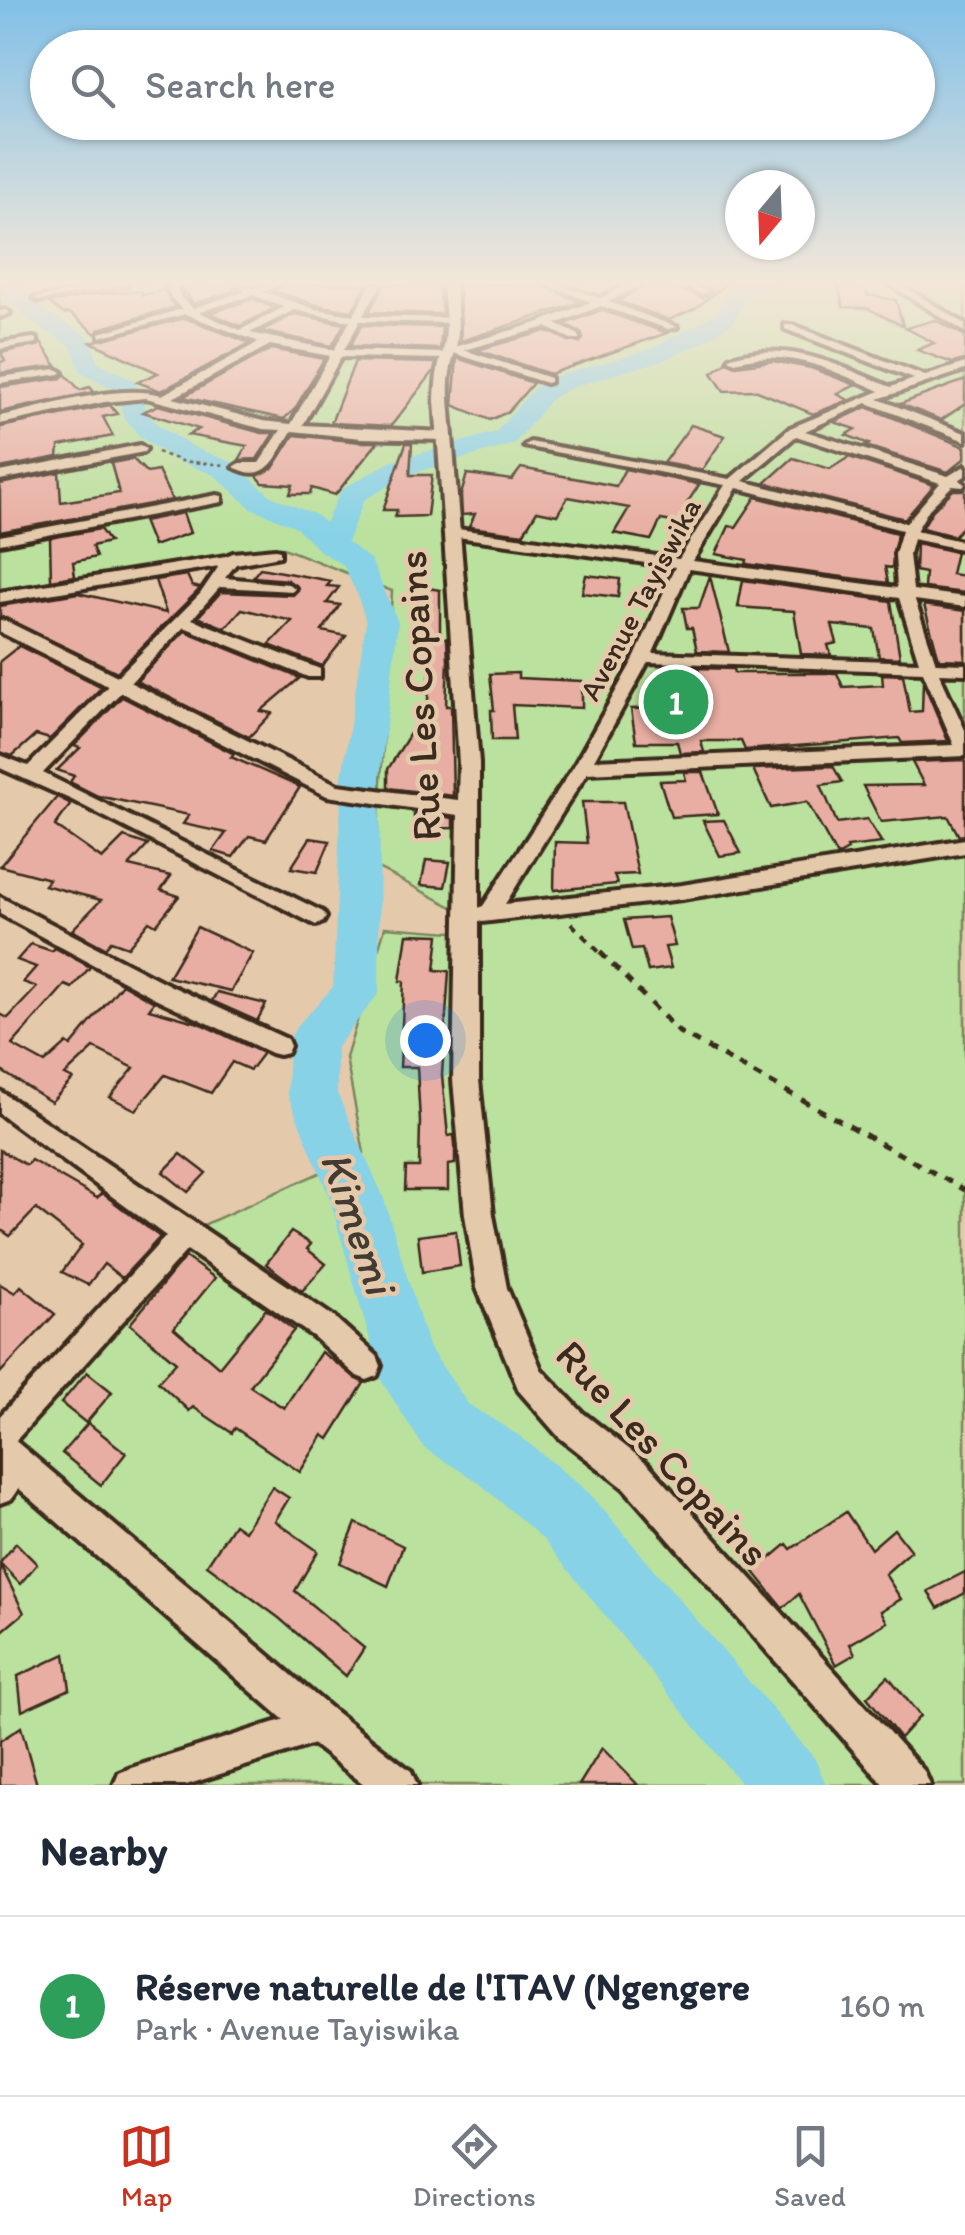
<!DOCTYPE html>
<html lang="en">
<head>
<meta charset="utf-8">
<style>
  :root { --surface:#fff; --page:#f2f2f3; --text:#1f2937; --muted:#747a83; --line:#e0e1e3; --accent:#c8321e }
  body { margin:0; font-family:Itim,sans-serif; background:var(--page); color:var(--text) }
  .compass { position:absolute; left:725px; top:170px; width:90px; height:90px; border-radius:50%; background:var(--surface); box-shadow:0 2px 8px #0004; rotate:199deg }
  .you { position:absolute; left:425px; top:1040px; width:35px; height:35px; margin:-25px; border:8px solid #fff; border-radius:50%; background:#1a73e8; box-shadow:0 0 0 15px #1a73e833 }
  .badge { display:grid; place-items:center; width:65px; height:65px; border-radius:50%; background:var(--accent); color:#fff; font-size:32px; font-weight:700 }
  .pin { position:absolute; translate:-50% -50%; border:5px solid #fff; box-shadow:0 2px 10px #0006 }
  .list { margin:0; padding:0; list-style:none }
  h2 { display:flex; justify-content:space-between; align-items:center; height:130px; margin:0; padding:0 40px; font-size:42px }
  h2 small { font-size:32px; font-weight:400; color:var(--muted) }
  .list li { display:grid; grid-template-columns:65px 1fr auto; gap:30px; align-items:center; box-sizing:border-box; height:180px; padding:0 40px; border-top:2px solid var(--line) }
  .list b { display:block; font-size:38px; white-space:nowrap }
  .list p { margin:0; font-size:32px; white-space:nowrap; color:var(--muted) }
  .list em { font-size:32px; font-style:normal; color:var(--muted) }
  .icon { flex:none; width:55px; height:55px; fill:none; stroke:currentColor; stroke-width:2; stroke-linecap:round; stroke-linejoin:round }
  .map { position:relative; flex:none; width:965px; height:1785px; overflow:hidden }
  .search { position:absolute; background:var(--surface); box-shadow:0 2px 8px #0004; left:30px; right:30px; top:30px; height:110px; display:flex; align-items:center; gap:25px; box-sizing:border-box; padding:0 35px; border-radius:55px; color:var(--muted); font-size:38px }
  .sheet { height:310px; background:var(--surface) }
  nav { display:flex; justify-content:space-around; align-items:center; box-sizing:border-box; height:140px; border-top:2px solid var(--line); background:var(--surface); font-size:28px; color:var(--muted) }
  nav a { display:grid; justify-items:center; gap:5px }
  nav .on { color:var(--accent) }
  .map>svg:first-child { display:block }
</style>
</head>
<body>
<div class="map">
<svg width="965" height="1785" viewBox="0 0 965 1785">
  <rect width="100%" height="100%" fill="#e4caab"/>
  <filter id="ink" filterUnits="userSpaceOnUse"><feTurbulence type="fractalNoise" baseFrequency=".01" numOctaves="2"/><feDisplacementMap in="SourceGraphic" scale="20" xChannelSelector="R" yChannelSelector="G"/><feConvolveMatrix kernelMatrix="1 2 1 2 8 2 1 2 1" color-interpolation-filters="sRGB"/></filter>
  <g filter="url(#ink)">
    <!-- green -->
    <polygon fill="#bae19d" stroke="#7a865e" stroke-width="2.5" points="0,284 965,284 965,1785 0,1785 0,1452 190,1231 364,1153 346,1058 385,927 478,934 477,920 376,867 392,591 281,547 0,589"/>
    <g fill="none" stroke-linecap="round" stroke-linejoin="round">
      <!-- river -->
      <polygon fill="#87d2e7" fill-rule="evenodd" points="0,284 17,284 46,311 90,338 98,362 135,381 149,415 159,426 195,448 234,463 271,496 316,515 325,523 342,489 390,462 496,432 534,388 557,376 648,350 716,314 727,292 742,284 766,284 744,301 733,323 701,343 664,360 575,386 552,398 514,444 410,474 364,500 347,542 371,560 398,622 380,777 379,993 337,1047 337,1093 383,1196 428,1346 468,1404 521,1437 589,1493 815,1759 826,1785 742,1785 543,1539 477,1481 424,1448 382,1382 329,1196 287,1093 289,1041 296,1027 333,987 342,777 366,622 357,594 343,565 320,551 296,527 251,508 214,475 175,460 141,438 124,417 115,390 81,372 71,346 30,321 0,292"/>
    </g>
    <!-- building -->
    <g fill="#e8aea3" stroke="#3b2a1e" stroke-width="2.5">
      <polygon points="195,284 230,284 236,290 194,304 181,287"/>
      <polygon points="285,284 367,284 352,311 317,305 274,291"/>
      <polygon points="385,284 439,284 442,314 369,312"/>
      <polygon points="459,284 540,284 581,302 461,341"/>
      <polygon points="647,284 668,284 703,298 712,289 699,284 726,284 696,308 669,320 618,301"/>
      <polygon points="838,284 862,284 868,295 896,300 903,326 867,308 843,307"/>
      <polygon points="165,290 175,307 99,329 96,334 70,313 64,314 49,303 95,294 142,291 142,295"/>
      <polygon points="253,299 275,308 240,326 210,313"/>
      <polygon points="601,310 667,333 550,374 477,350 546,331 579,343 583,339 581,332 565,324"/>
      <polygon points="295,314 344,324 332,346 261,331"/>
      <polygon points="185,318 250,343 161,391 137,382 158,373 91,342"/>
      <polygon points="935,320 965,336 965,360 952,363 917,350 934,343 906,328"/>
      <polygon points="362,325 442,327 440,349 350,346"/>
      <polygon points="41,343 57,366 0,373 0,362 5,361 1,353"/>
      <polygon points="271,349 324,359 295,409 284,419 183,397"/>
      <polygon points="457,358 533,383 508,412 490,420 453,405"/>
      <polygon points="355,361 436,363 434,371 391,426 331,423"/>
      <polygon points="727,362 736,366 773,361 811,368 856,385 837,394 849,400 813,414 755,390 724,391 712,373"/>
      <polygon points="65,374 80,390 90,387 94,392 0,412 0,387 61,378"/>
      <polygon points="965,380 965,404 941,420 900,404"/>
      <polygon points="110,405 117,414 103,417 113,436 59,446 58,457 0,468 0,427"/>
      <polygon points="158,405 262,433 274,433 257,459 239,460 247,446 188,435 199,429 143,412"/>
      <polygon points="867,407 965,447 965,458 948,472 866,446 869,444 846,435 856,429 834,422"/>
      <polygon points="691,425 725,436 702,470 663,463"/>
      <polygon points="294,435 361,442 378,442 335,495 312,488 310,494 290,494 293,485 263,483 257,476 273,468"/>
      <polygon points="406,443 412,443 410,475 432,475 427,516 395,517 397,510 383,510"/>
      <polygon points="849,457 934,485 905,519 765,483 793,458 830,469"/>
      <polygon points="133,459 147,473 158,471 172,500 0,532 0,484 59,472 61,502 119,493 111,463"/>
      <polygon points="521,468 616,486 625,469 693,483 699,485 685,506 696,508 688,525 661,520 651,540 614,533 629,508 568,497 557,515 537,511 523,534 469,527 475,514 462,515 461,495 467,474 512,480"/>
      <polygon points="953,490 965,490 965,524 954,536 922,528 932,511"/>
      <polygon points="756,497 897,533 892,568 885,567 888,583 746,564 747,560 716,554 729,526 736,527"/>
      <polygon points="183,513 190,533 153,546 143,521"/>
      <polygon points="100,529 109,542 92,546 96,557 73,562 75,576 51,580 50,538"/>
      <polygon points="916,543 956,552 951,574 965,576 965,593 924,588 925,573 915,571"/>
      <polygon points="260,568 331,581 327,586 339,587 327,603 340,605 322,631 346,636 322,666 269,645 292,621 242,609 225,628 198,617 221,592 293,595 298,590 288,580 253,577"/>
      <polygon points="187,575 192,586 200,588 197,592 117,672 0,616 0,606 78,593 166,613 155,580"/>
      <polygon points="586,575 620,579 618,597 582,593"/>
      <polygon points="710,576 729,652 697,651 692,628 687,628 683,608 699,608"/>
      <polygon points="743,580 891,601 900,658 879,657 874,629 832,625 837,643 828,645 831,655 801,654 794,611 738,607"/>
      <polygon points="410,585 440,590 440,637 447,638 448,661 446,706 451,706 453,796 388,788 388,769 422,714 427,714 431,658 420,659"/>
      <polygon points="924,605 965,611 965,660 939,659"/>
      <polygon points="185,631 300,678 261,711 272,713 249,737 137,681"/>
      <polygon points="19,646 102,687 50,739 36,735 12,756 0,752 0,661"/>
      <polygon points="698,668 733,669 734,673 837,673 843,687 883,685 882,674 903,675 910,712 922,711 923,681 948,741 902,743 899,738 745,750 741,741 701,741 704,752 680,753 677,742 636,742 631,709 665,708 658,684 701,682"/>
      <polygon points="518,673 518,678 582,681 582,708 512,705 515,740 492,740 491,710 494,710 490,674"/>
      <polygon points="122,697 234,754 231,757 300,787 266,840 249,836 233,857 213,851 226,833 183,824 189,815 98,796 70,782 74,776 57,770 80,748 74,746"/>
      <polygon points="965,760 965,835 959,836 948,816 881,822 863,786 924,785 912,762"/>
      <polygon points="833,766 842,782 821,785 837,823 867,819 882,843 847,847 848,850 837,856 807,802 771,808 753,769"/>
      <polygon points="684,772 703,772 718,814 671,817 660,781 686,780"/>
      <polygon points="57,797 71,804 55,826 102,859 124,837 148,845 129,866 171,876 161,890 179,896 156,925 149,921 128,947 111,941 105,948 72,930 101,900 44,885 49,879 0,866"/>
      <polygon points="582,802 623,802 638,874 614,875 617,884 554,890 555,842 587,843"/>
      <polygon points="414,812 453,818 453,828 414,829"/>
      <polygon points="724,820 741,853 720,856 703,821"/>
      <polygon points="310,838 330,841 317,872 291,868"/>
      <polygon points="426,860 450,862 445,887 421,885"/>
      <polygon points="667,917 675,946 665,947 671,968 648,971 642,949 632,950 624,920"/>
      <polygon points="197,927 253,953 231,991 168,977"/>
      <polygon points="407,934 439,935 435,970 449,971 442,1075 448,1136 454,1135 455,1144 455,1164 448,1165 448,1190 405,1190 406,1167 419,1167 420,1122 417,1067 400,1067 404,981 400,981"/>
      <polygon points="31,944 52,951 55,948 90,967 72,988 65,985 12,1045 45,1063 67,1043 71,1046 122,984 154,1002 149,1009 199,1023 263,1053 250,1070 232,1062 211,1093 165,1075 136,1110 110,1097 134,1068 94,1048 65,1075 73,1079 51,1102 0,1070 0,1014 8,1018 37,987 23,982 36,967 17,960"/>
      <polygon points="217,992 266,1004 257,1021 212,1001"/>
      <polygon points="0,1150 26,1165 31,1160 97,1198 102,1193 160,1237 122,1278 104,1264 88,1285 62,1272 82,1245 36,1209 10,1236 0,1229"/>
      <polygon points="181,1154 206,1173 188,1192 163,1172"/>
      <polygon points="456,1231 460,1266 422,1272 418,1236"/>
      <polygon points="291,1232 311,1244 307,1249 326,1264 302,1291 266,1264"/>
      <polygon points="185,1257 215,1278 174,1328 219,1367 266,1309 294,1330 250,1386 284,1408 321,1352 364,1383 329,1439 323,1435 300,1472 235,1428 232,1433 193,1407 189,1411 158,1382 176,1362 130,1324"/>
      <polygon points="0,1284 15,1293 21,1286 55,1314 0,1373"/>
      <polygon points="87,1372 112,1392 86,1423 61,1403"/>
      <polygon points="88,1423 126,1453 101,1485 62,1453"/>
      <polygon points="272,1487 289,1498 275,1521 318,1551 295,1591 364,1648 346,1676 279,1618 207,1565 234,1524 244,1531"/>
      <polygon points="846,1512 871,1549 894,1529 911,1551 885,1574 901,1599 881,1611 887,1622 850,1644 855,1654 836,1665 799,1594 783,1608 754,1572 787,1544 791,1549"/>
      <polygon points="356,1523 403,1546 388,1586 340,1563"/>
      <polygon points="16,1543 37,1564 20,1584 0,1563"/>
      <polygon points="0,1564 24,1613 0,1633"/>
      <polygon points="965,1572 965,1593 938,1608 928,1591"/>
      <polygon points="65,1654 70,1689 22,1711 18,1676"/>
      <polygon points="888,1676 920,1716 900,1738 867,1697"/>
      <polygon points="21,1727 37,1785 0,1785 0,1741"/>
      <polygon points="602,1748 638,1785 579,1785"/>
    </g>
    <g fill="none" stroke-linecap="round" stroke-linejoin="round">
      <defs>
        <g id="minor">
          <polygon points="107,284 129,284 39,301 34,298"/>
          <path d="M166 284H176L181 298 193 308 245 291 234 284 254 288 281 284 263 292 316 309 354 315 371 284H381L363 316 455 318V322L451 323 360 321 344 350 444 353 450 356 444 359 341 357 303 425 443 432 449 436 443 440 361 438 292 431C276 457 268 485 234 467L240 463H259L281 430 263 429 146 398 105 402 0 424V416C46 407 116 383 162 395L259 342 185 314 100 337V333L182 309 172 299ZM253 295 284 307 240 330 199 312ZM294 310 350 321 334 350 250 333ZM270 345 330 356 291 424 263 421 173 398Z"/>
          <polygon points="544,284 558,284 600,298 628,284 640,284 609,302 677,327 668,329 601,306 556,324 579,335 579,339 571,339 546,327 464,350 550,378 550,382 546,383 444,350 540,322 591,302"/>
          <polygon points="672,284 688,284 709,291 704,294"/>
          <polygon points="889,284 900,284 965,324 965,332"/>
          <polygon points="0,311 5,310 10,313 0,317"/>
          <path d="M785 325H793L925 376 965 363V370L878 399 965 433V441L867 403 805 431 948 476 965 466V476L959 480 965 484 963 487 952 486 929 509 916 531 965 542V550L913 539 909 554 913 590 965 597V607L915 600 936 663 965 664V674L939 673 965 730V756L587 773 505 904 682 885 965 839V853L682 899 482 922 475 919 472 914 475 909 483 906 574 766 635 657 675 567 450 536 443 532 450 528 679 559 725 485 524 446 530 442 730 479 790 428 880 391C832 370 788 348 735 362L729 359 731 357C789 340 838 365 891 387L914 379 785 329ZM796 436 940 483 906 523 743 481ZM737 488 902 530 895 554 897 588 693 561ZM689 569 899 598 919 662 653 653ZM648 662 923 672 954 745 594 760Z"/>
          <polygon points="33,338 37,339 37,343 0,349 0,343"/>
          <polygon points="56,369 62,372 60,374 0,383 0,377"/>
          <polygon points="140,445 146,449 144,452 0,480 0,472"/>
          <polygon points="217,495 222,496 222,502 0,544 0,536"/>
          <polygon points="275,549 280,550 280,556 236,564 225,578 288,584 295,588 293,591 220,587 192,619 320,669 320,677 308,677 184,627 43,773 323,912 326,917 323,922 316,925 72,800 0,768 0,755 28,766 200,594 219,566 0,602 0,592 226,556 233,553"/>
          <polygon points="0,897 171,986 287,1039 290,1046 287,1053 279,1055 271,1053 155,998 0,914"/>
          <polygon points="0,1091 334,1317 377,1356 381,1366 377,1376 367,1380 357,1376 314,1337 187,1250 10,1447 0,1452 0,1416 166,1236 0,1114"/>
          <polygon points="18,1452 28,1457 33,1467 11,1499 0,1503 0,1465 8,1457"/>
          <polygon points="320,1708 332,1713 337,1725 332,1737 320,1742 186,1785 114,1785 119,1773 131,1768"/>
        </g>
        <g id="tertiary">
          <path d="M443 284H455C456 304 461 331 455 351 450 368 448 380 449 399L479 763V1080L493 1215 507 1288 541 1369 583 1413 648 1464 924 1771 930 1785H884L624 1488 559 1437 519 1391 477 1288 465 1215 453 1080 458 815 327 796 0 632V620L6 621 338 785 458 800 459 763 435 399C436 380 437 368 443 351 449 331 444 305 443 284Z"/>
          <polygon points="0,1433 12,1438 334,1711 411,1771 417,1785 365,1785 306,1739 0,1472"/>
        </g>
      </defs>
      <!-- minor casing -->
      <use href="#minor" stroke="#3b2a1e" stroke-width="8"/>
      <!-- tertiary casing -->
      <use href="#tertiary" stroke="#3b2a1e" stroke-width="8"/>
      <!-- path-far2 -->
      <polyline stroke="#3b2a1e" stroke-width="2.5" stroke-dasharray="4 4" stroke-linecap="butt" points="157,452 181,461 225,465"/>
      <!-- path-far1 -->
      <polyline stroke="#3b2a1e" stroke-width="4" stroke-dasharray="8 8" stroke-linecap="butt" points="571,923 602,955"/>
      <!-- path -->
      <polyline stroke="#3b2a1e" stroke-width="5" stroke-dasharray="9 9" stroke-linecap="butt" points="600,952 679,1032 965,1190"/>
      <!-- minor -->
      <use href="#minor" fill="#e4caab" fill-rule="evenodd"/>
      <!-- tertiary -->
      <use href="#tertiary" fill="#e4caab" fill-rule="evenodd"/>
    </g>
  </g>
  <!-- sky -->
  <linearGradient id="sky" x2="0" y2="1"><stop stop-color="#81c0e8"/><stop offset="0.53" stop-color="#f3e7d9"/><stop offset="1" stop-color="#f3e7d9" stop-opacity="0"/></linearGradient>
  <rect width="965" height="534" fill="url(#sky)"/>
  <g text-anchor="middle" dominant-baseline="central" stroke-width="9" stroke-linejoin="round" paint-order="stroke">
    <!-- far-street labels -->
    <g font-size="30" fill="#3b2a1e" stroke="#e4caab">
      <text transform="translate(640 599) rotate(-62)">Avenue Tayiswika</text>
    </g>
    <!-- near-street labels -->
    <g font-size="42" fill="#3b2a1e" stroke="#e4caab">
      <text transform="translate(419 696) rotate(-93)">Rue Les Copains</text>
      <text transform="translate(663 1453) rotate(47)">Rue Les Copains</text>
    </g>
    <!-- near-water labels -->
    <g font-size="45" font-style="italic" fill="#433b32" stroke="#e4caab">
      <text transform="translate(359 1222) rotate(71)">Kimemi</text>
    </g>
  </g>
</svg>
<svg class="compass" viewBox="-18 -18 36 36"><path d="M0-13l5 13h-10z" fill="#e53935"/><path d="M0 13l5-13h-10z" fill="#747a83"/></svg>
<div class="you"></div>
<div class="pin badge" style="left:676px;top:702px;background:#2e9e5b">1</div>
<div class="search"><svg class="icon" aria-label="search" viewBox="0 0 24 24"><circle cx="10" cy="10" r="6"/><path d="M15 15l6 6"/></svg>Search here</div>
</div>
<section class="sheet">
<h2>Nearby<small></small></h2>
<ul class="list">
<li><span class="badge" style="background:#2e9e5b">1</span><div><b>Réserve naturelle de l'ITAV (Ngengere</b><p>Park · Avenue Tayiswika</p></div><em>160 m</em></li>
</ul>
</section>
<nav>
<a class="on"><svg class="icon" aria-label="map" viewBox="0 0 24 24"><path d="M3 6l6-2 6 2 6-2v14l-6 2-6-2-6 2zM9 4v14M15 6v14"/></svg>Map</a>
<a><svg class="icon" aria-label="directions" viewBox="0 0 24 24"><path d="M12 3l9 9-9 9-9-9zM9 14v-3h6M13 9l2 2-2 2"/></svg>Directions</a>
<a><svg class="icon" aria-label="saved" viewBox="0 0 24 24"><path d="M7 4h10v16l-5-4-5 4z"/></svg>Saved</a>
</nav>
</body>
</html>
